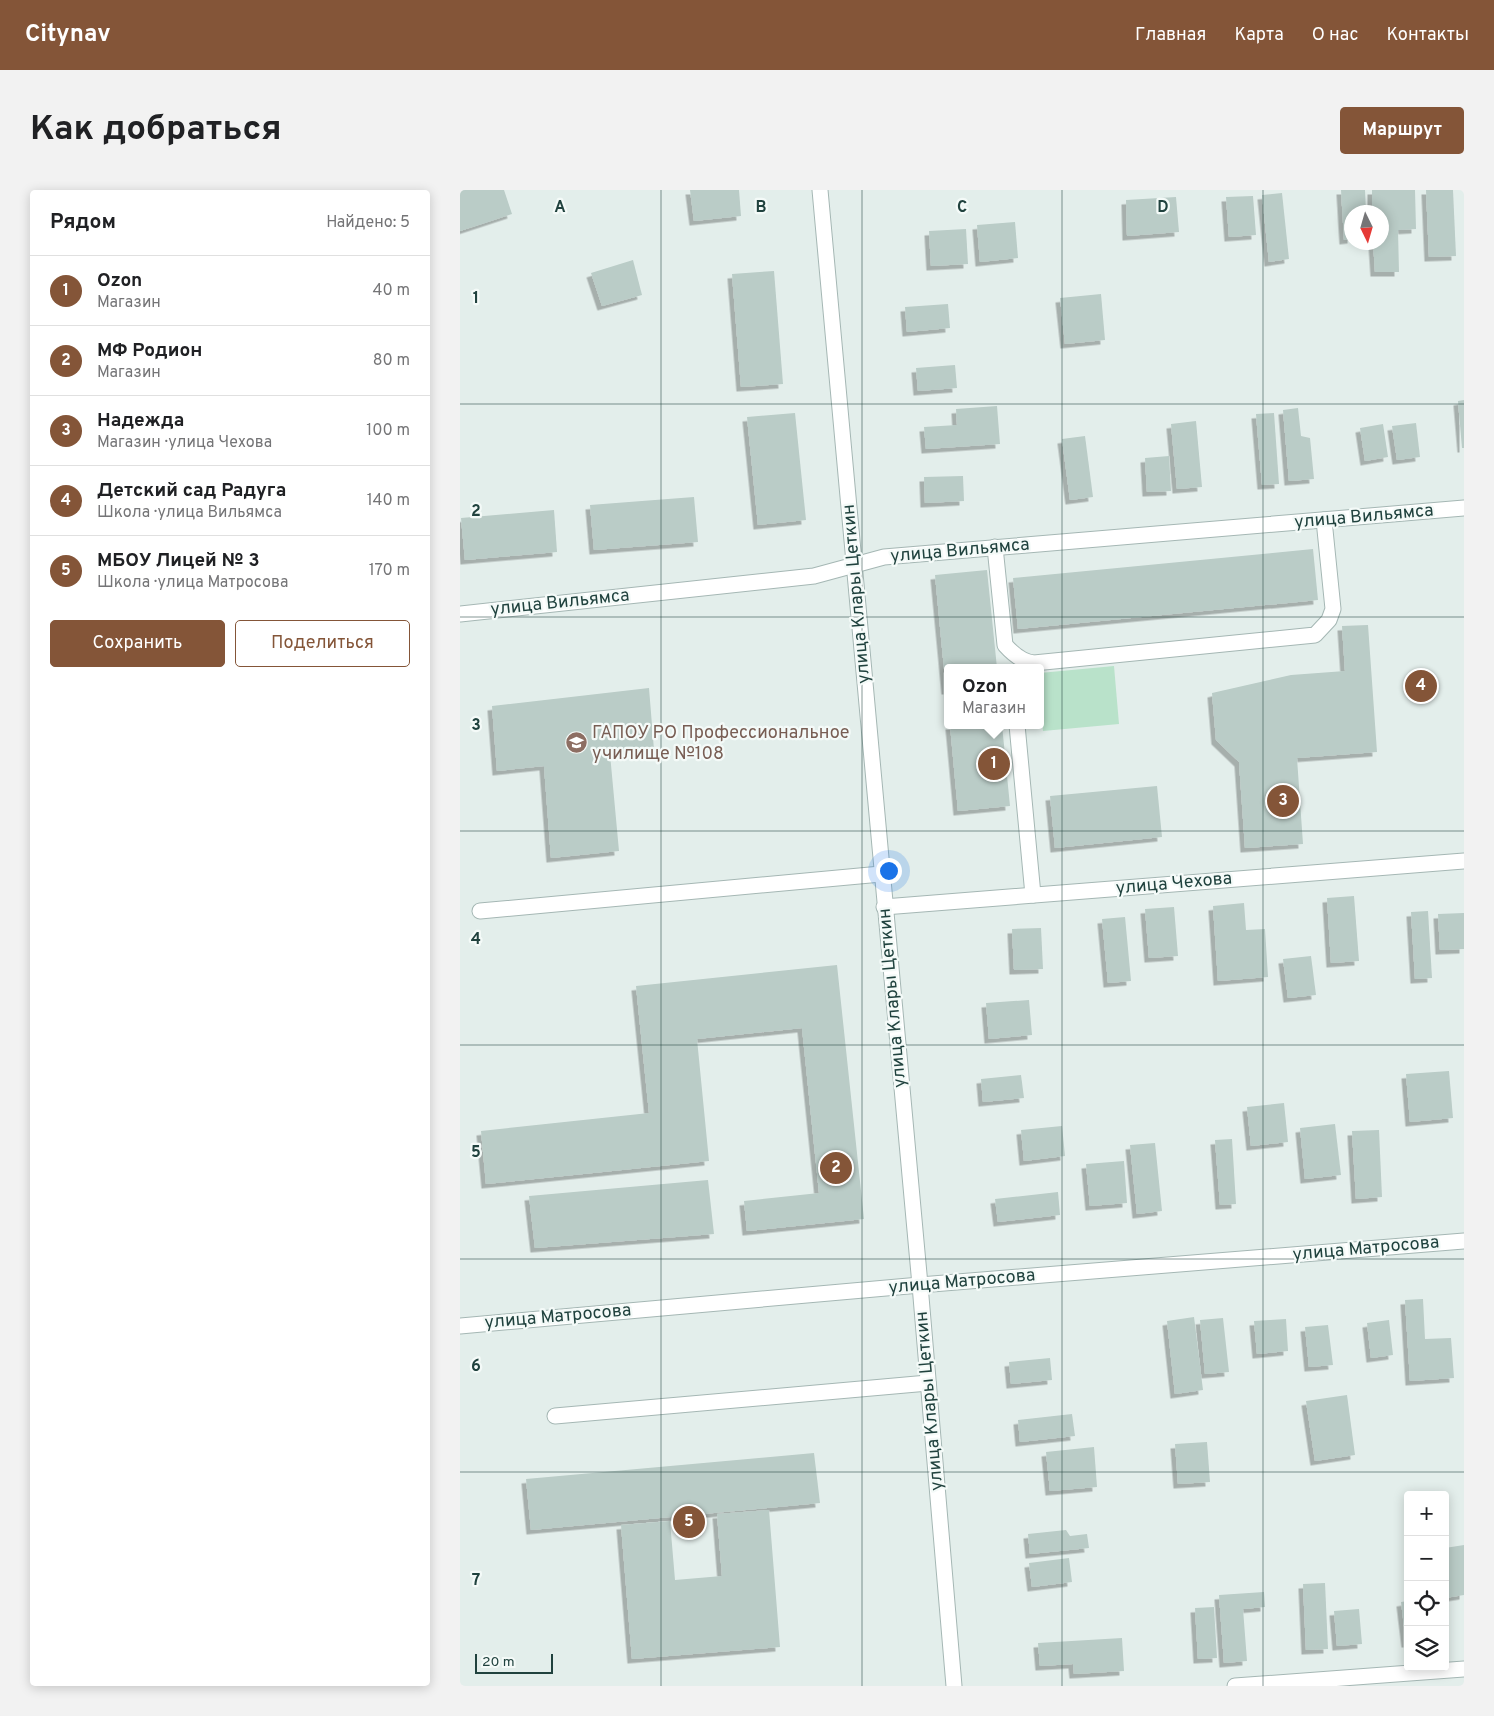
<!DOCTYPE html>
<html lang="ru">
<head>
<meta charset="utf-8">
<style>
  :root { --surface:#fff; --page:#f2f2f2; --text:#202124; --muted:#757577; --line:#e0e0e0; --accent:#845538 }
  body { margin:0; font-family:Overpass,sans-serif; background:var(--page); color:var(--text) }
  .controls { position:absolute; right:15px; bottom:15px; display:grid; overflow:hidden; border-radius:5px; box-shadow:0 2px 12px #0003 }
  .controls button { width:45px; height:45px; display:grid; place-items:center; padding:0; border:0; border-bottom:1px solid var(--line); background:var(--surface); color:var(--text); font:25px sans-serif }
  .compass { position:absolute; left:884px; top:15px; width:45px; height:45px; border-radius:50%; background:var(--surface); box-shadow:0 2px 12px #0003; rotate:175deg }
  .scale { position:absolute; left:15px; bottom:12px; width:78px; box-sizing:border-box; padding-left:5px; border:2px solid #20423e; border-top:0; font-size:14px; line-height:18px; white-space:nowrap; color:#20423e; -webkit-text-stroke:4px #f4faf8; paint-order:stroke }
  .you { position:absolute; left:428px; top:680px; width:18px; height:18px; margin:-12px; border:4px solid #fff; border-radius:50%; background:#1a73e8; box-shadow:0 0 0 8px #1a73e833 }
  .badge { display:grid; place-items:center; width:32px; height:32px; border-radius:50%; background:var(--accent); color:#fff; font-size:16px; font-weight:700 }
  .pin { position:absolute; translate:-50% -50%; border:2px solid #fff; box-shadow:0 1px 5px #0006 }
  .popup { position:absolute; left:484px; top:474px; width:100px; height:65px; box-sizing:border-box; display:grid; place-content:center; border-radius:5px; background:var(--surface); filter:drop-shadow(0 1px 4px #0005); font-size:16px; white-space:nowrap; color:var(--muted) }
  .popup b { font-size:19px; color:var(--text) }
  .popup::after { content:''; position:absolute; left:50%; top:100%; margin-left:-10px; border:10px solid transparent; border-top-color:var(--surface) }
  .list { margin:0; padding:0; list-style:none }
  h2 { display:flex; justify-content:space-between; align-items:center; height:65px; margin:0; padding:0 20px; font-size:21px }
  h2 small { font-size:16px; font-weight:400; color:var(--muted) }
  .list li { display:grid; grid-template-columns:32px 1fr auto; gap:15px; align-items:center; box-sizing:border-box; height:70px; padding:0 20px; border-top:1px solid var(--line) }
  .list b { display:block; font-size:19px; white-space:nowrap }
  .list p { margin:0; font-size:16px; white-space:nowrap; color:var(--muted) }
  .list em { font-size:16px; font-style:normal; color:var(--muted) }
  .actions { display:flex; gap:10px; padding:15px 20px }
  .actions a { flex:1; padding:11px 0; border:1px solid var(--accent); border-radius:5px; text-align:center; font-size:18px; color:var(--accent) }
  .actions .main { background:var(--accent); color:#fff }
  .icon { flex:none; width:28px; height:28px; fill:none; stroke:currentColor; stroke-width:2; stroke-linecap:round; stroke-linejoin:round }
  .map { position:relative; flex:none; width:1004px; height:1496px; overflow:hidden; border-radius:5px }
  header { display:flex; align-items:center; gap:30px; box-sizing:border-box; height:70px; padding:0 25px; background:var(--accent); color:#fff }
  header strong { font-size:24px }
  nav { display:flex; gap:28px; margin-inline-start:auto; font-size:18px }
  .intro { display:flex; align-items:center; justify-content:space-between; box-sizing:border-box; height:120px; padding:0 30px }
  h1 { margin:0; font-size:35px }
  .button { padding:12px 22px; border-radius:5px; background:var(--accent); color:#fff; font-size:18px; font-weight:700 }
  main { display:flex; gap:30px; padding:0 30px }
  aside { flex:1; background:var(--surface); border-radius:5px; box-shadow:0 2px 12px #0003 }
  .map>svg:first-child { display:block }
</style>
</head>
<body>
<header>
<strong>Citynav</strong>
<nav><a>Главная</a><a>Карта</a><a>О нас</a><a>Контакты</a></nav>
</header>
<div class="intro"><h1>Как добраться</h1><a class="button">Маршрут</a></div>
<main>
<aside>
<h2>Рядом<small>Найдено: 5</small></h2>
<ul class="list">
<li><span class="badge">1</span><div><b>Ozon</b><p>Магазин</p></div><em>40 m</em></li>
<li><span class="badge">2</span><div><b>МФ Родион</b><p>Магазин</p></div><em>80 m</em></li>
<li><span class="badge">3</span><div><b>Надежда</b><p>Магазин · улица Чехова</p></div><em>100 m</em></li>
<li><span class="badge">4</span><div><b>Детский сад Радуга</b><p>Школа · улица Вильямса</p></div><em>140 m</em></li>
<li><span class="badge">5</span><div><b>МБОУ Лицей № 3</b><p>Школа · улица Матросова</p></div><em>170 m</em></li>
</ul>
<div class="actions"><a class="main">Сохранить</a><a>Поделиться</a></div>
</aside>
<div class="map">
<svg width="1004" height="1496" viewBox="0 0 1004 1496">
  <defs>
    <filter id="shadow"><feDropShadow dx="-4.5" dy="4.5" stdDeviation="0" flood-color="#0004"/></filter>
  </defs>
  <rect width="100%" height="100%" fill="#e3eeeb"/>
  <!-- green -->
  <polygon fill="#b9e2ca" points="654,476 659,534 583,541 580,510 580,483"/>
  <!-- building -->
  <g fill="#baccc7" filter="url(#shadow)">
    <polygon points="0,0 44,0 52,24 0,41"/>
    <polygon points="230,0 279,0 281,26 234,31"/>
    <polygon points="881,0 905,0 906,22 892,22 892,49 884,50"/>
    <polygon points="912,0 955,0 956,39 938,40 939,82 915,82 913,52 922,52 922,22 912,22"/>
    <polygon points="966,0 993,0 996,66 969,67"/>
    <polygon points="822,3 829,69 809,72 802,5"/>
    <polygon points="793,6 796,45 769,47 766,7"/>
    <polygon points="716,7 719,42 667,46 666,10"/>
    <polygon points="555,32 558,68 520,72 517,35"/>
    <polygon points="506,39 508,74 471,76 469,41"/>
    <polygon points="173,70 182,105 142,116 131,83"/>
    <polygon points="314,81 323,194 281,197 272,84"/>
    <polygon points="641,104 645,150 605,154 600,108"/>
    <polygon points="488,114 490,138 447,142 445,117"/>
    <polygon points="495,175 497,198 458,201 456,178"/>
    <polygon points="1004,210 1004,258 1002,258 998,211"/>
    <polygon points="537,216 540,254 466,259 464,237 497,235 496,219"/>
    <polygon points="838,218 841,246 850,248 854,289 829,291 823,220"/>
    <polygon points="335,223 346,330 298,335 287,227"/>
    <polygon points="814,223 819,294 802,295 796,224"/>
    <polygon points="736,231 742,297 717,299 711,234"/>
    <polygon points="956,233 960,267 937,270 932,236"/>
    <polygon points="923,234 928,267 905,271 900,238"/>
    <polygon points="625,246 633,307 610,310 602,249"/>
    <polygon points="709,266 711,301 687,302 685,268"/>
    <polygon points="503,286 504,311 465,313 464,287"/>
    <polygon points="234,307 238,352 134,360 130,315"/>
    <polygon points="94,320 97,362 5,370 1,328"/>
    <polygon points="853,359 858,410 558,439 553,388"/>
    <polygon points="527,380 537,478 488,478 488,500 486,500 475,385"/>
    <polygon points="908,435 917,562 837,568 843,654 785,658 779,572 756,550 752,503 831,485 885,481 882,436"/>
    <polygon points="189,498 194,560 150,564 159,661 91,668 84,576 37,581 32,516"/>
    <polygon points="490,535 542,535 550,616 498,621"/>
    <polygon points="697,596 702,647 595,658 590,606"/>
    <polygon points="894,706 899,771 871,773 867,708"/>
    <polygon points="784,713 786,740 805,739 808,787 758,791 753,716"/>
    <polygon points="714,717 718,766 689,768 685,719"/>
    <polygon points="968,721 972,788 955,789 951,722"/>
    <polygon points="1004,723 1004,759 980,760 978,724"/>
    <polygon points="665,727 671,791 648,793 642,729"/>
    <polygon points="581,738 583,779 554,780 552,739"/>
    <polygon points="851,766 856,805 828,808 823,769"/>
    <polygon points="377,775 404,1029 287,1041 284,1011 359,1003 342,838 237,849 249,971 26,994 21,941 189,923 176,796"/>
    <polygon points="569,810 572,845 529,849 526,813"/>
    <polygon points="989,881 993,928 950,932 946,884"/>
    <polygon points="561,885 564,908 523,912 521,889"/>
    <polygon points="824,913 828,952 791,956 787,917"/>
    <polygon points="875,934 881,985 845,989 840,938"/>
    <polygon points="602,936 605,966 564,971 561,940"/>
    <polygon points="919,940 922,1007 896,1009 892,941"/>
    <polygon points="772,949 776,1014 760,1015 755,950"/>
    <polygon points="695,953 702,1021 677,1024 670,955"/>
    <polygon points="664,971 667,1013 630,1016 626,974"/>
    <polygon points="248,990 254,1044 75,1058 69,1006"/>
    <polygon points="598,1002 600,1025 538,1032 535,1009"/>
    <polygon points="963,1109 965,1149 991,1148 994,1188 950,1191 945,1110"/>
    <polygon points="734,1127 743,1200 715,1204 707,1131"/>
    <polygon points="763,1128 769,1182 745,1184 740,1130"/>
    <polygon points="826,1129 828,1161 797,1164 794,1131"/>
    <polygon points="929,1130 933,1165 911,1168 907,1133"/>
    <polygon points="868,1135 873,1175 849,1177 845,1137"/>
    <polygon points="590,1168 592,1190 551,1194 549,1172"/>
    <polygon points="887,1205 895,1265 855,1271 846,1211"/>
    <polygon points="612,1224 615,1246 560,1252 558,1230"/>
    <polygon points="747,1252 750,1292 718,1294 715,1254"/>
    <polygon points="634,1257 637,1297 590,1301 586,1262"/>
    <polygon points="354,1263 360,1313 71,1340 66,1289"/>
    <polygon points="309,1320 320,1457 172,1469 161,1335 210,1331 215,1390 262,1386 257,1324"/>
    <polygon points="606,1340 610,1346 627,1344 629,1358 570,1364 568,1344"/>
    <polygon points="1004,1355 1004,1405 985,1408 985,1358"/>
    <polygon points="609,1368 612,1392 572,1397 569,1373"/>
    <polygon points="865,1393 868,1459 846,1460 843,1394"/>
    <polygon points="804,1402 805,1417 783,1419 787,1471 764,1473 759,1405"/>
    <polygon points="948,1411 948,1453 946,1453 941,1412"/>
    <polygon points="754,1417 757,1468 738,1469 735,1418"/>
    <polygon points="899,1419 902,1454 877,1456 874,1421"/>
    <polygon points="662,1448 664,1481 614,1484 613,1474 580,1476 578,1453"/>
  </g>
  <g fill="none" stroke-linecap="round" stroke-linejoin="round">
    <defs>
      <g id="minor">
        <polyline points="360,0 460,1095 494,1496"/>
        <path d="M535 357 545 455C553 464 563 472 574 473L855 445 869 430 873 419 864 330"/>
        <polyline points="0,424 354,386 424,367 1004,318"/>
        <polyline points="557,535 573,705"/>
        <polyline points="424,717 1004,671"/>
        <polyline points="20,721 421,684"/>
        <polyline points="0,1136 460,1095 1004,1051"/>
        <polyline points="95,1226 468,1193"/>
        <polyline points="775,1496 1004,1479"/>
      </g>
    </defs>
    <!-- minor casing -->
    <use href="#minor" stroke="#a5b7b4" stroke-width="17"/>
    <!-- minor -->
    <use href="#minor" stroke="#fff" stroke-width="15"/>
  </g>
  <!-- grid -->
  <path fill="none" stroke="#20423e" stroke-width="1" stroke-opacity="0.55" d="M201 0V1496M402 0V1496M602 0V1496M803 0V1496M0 214H1004M0 427H1004M0 641H1004M0 855H1004M0 1069H1004M0 1282H1004"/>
  <!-- icons -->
  <defs>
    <symbol id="university-disc" viewBox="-11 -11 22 22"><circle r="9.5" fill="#8d6e63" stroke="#f4faf8"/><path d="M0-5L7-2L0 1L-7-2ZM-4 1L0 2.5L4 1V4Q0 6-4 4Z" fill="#fff"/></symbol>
  </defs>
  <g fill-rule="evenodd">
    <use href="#university-disc" x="104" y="540" width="25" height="25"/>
  </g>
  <g text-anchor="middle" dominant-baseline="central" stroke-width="4.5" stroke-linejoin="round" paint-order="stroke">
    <!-- street labels -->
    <g font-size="18" fill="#20423e" stroke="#f4faf8">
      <text transform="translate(904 327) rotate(-5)">улица Вильямса</text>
      <text transform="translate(500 361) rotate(-5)">улица Вильямса</text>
      <text transform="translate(397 404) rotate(-95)">улица Клары Цеткин</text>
      <text transform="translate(100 413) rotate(-6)">улица Вильямса</text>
      <text transform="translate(714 694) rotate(-5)">улица Чехова</text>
      <text transform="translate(433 808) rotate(-95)">улица Клары Цеткин</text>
      <text transform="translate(906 1059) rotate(-5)">улица Матросова</text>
      <text transform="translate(502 1092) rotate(-5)">улица Матросова</text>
      <text transform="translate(98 1127) rotate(-5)">улица Матросова</text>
      <text transform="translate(470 1211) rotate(-95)">улица Клары Цеткин</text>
    </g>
    <!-- education labels -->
    <g font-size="18" fill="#785e54" stroke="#f4faf8" text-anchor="start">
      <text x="132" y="543">ГАПОУ РО Профессиональное<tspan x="132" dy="21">училище №108</tspan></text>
    </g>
  </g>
  <g font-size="16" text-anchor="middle" font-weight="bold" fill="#20423e" stroke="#f4faf8" stroke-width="4.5" stroke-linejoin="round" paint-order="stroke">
    <text x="100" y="22">A</text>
    <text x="301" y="22">B</text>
    <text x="502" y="22">C</text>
    <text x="703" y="22">D</text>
    <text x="16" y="113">1</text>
    <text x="16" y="326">2</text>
    <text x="16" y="540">3</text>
    <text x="16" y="754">4</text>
    <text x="16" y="967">5</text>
    <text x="16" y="1181">6</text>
    <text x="16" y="1395">7</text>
  </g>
</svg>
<div class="controls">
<button>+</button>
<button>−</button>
<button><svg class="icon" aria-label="locate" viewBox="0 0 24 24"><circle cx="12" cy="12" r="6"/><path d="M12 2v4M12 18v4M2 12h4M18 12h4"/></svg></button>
<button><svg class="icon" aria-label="layers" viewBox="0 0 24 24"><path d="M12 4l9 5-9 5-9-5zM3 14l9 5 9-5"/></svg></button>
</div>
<svg class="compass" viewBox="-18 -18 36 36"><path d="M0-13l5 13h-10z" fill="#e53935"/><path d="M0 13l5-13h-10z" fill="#757577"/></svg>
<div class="scale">20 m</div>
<div class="you"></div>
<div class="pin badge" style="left:534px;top:574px">1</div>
<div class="popup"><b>Ozon</b>Магазин</div>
<div class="pin badge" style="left:376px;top:978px">2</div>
<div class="pin badge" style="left:823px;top:611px">3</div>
<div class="pin badge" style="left:961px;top:496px">4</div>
<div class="pin badge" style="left:229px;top:1332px">5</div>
</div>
</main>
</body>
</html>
